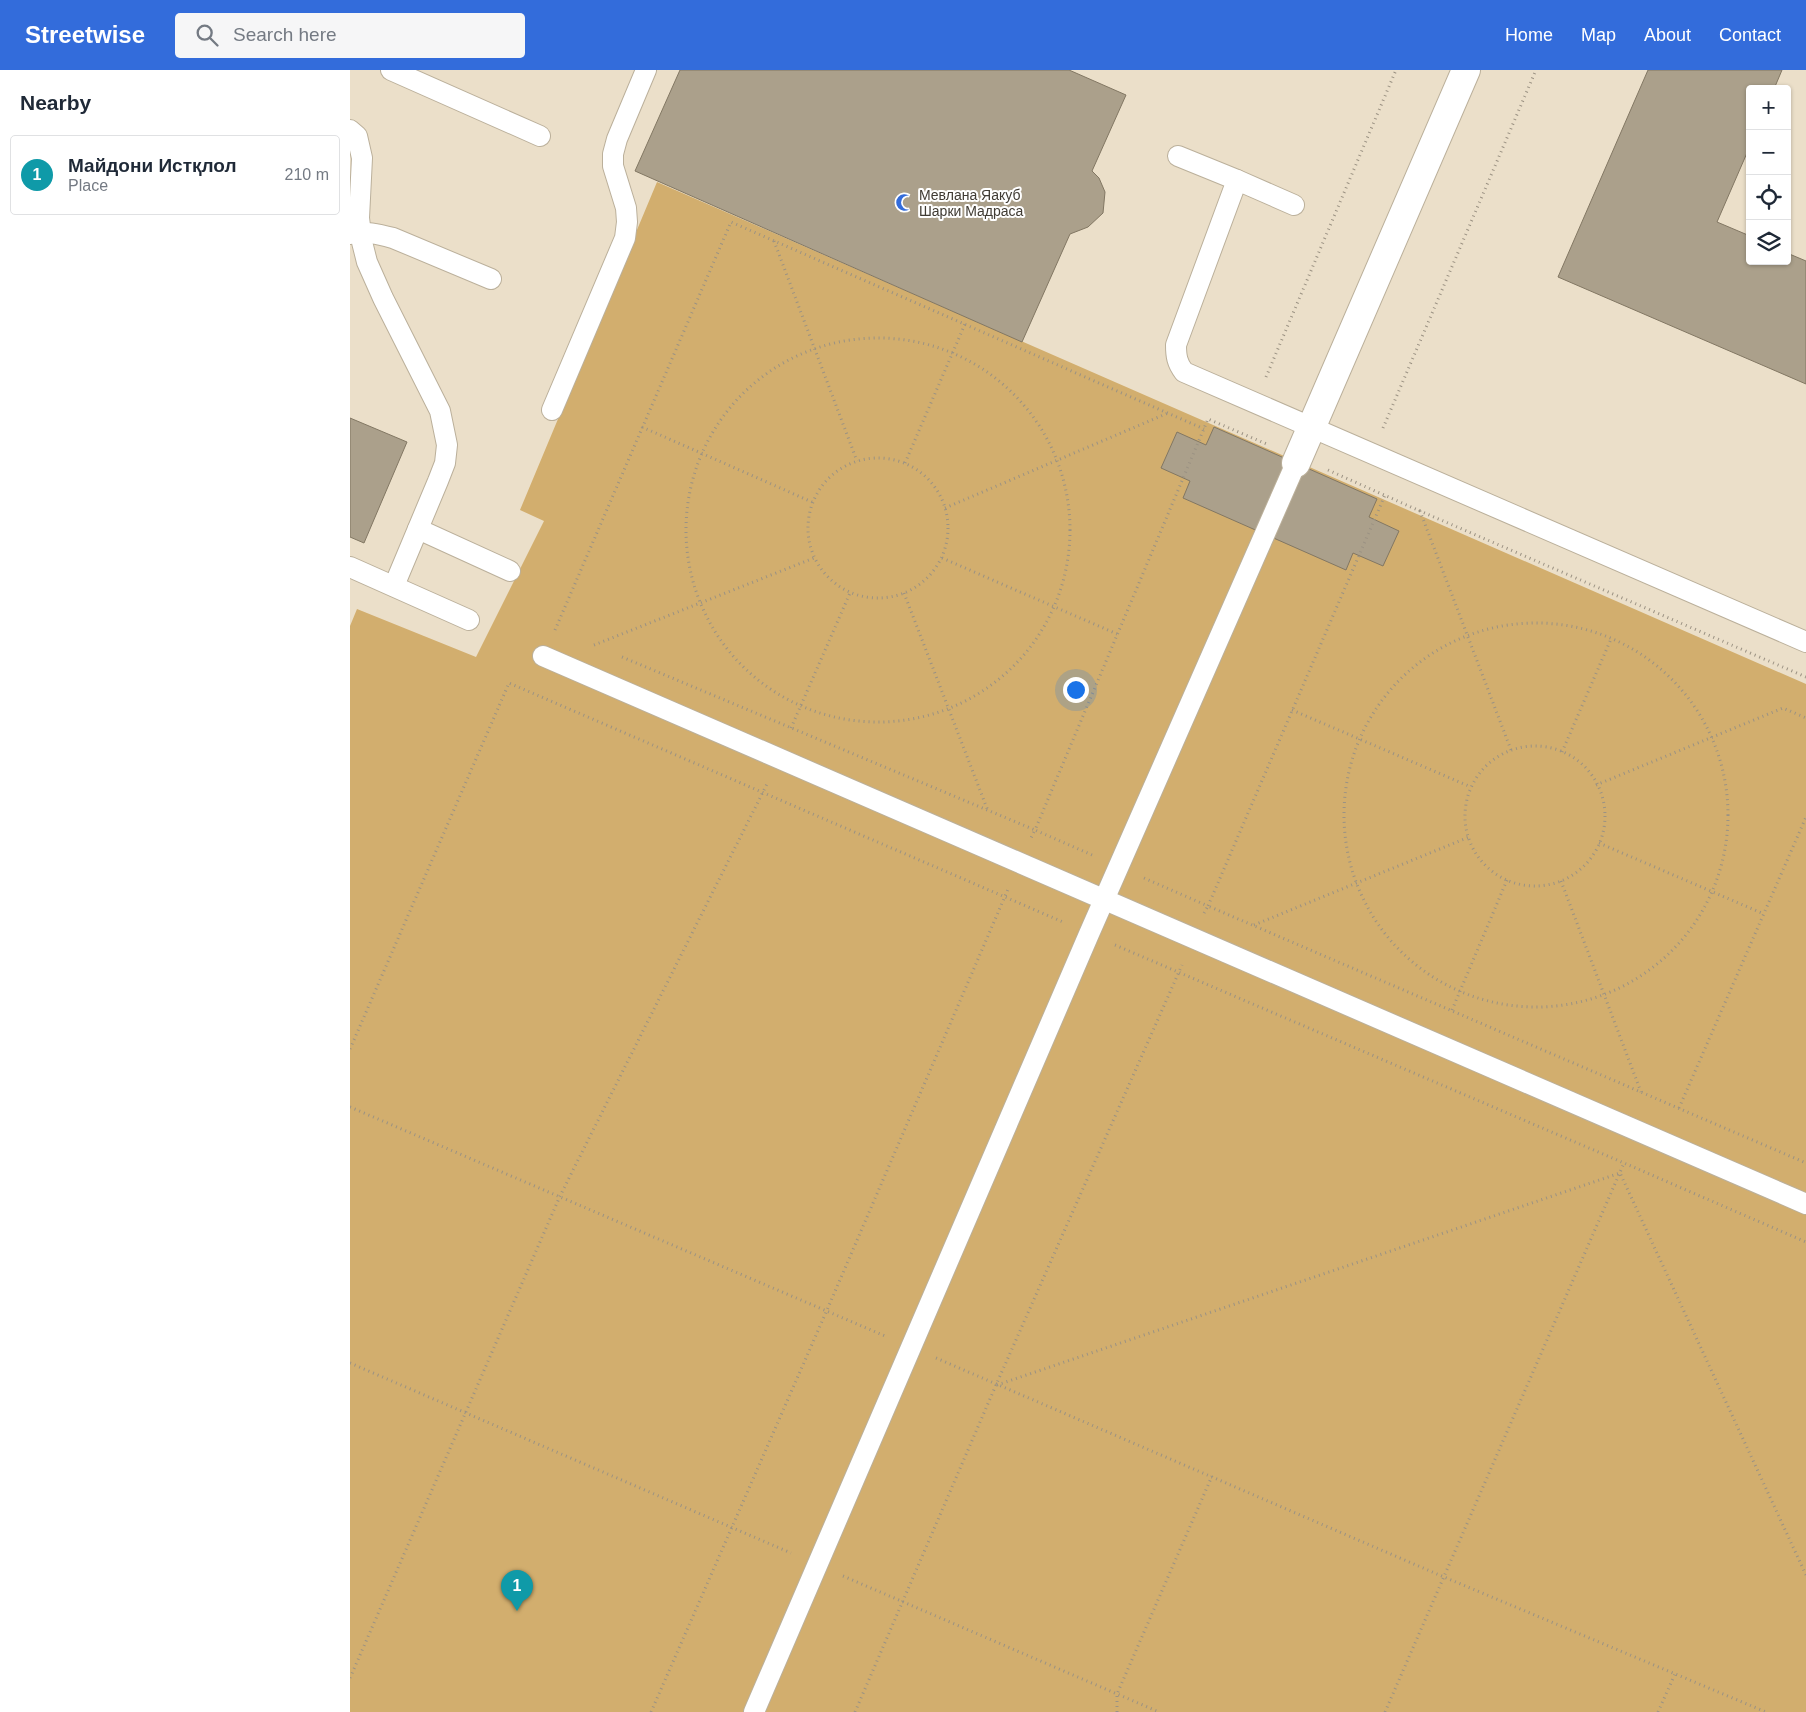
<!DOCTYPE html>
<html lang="en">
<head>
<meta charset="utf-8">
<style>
  :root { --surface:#fff; --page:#f6f6f7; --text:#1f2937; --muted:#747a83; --line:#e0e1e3; --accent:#336cdb }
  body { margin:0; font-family:Arial,sans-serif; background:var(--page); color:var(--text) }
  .controls { position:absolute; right:15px; top:15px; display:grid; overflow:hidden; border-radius:5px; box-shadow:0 1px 4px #0004 }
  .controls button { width:45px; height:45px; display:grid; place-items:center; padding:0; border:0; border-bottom:1px solid var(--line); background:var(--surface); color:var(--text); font:25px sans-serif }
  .you { position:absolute; left:725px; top:619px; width:18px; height:18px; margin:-12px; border:4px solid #fff; border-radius:50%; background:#1a73e8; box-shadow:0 0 0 8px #1a73e833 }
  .badge { display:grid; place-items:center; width:32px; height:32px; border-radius:50%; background:var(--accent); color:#fff; font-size:16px; font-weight:700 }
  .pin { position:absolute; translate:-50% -41px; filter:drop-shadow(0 1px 2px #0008) }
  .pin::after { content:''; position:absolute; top:26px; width:18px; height:15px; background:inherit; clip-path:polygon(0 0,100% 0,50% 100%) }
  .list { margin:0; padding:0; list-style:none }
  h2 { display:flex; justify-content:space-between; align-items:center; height:65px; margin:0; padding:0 20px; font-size:21px }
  h2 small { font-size:16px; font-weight:400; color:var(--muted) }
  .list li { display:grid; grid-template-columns:32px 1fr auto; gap:15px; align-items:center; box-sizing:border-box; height:80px; margin:0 10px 10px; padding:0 10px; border:1px solid var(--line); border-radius:5px }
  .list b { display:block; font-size:19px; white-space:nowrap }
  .list p { margin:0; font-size:16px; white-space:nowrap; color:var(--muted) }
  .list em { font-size:16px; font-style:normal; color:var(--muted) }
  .icon { flex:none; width:28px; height:28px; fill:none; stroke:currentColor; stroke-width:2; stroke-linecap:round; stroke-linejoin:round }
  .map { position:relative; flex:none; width:1456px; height:1642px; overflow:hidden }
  header { display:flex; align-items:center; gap:30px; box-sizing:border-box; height:70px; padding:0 25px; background:var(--accent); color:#fff }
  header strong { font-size:24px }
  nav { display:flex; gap:28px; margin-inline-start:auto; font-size:18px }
  .search { width:350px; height:45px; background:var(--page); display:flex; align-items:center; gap:12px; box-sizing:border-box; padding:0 18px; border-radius:5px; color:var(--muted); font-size:19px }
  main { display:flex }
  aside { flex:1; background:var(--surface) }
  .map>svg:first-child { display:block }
</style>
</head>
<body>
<header>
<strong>Streetwise</strong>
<div class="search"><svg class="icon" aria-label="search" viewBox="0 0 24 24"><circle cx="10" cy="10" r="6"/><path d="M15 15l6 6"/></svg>Search here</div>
<nav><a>Home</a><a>Map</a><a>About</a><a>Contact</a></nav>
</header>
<main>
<aside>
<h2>Nearby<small></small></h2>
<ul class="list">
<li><span class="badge" style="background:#0f9aa8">1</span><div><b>Майдони Истқлол</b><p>Place</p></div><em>210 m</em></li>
</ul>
</aside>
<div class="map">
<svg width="1456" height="1642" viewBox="0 0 1456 1642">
  <rect width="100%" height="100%" fill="#ebdfc9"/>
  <!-- green -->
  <polygon fill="#d2ae6e" points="307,112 1456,614 1456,1642 0,1642 0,556 7,539 126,587 194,451 170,440"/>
  <!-- building -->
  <g fill="#aba08b" stroke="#827763">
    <polygon points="330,0 719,0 776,25 742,101 749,108 755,122 753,143 738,157 720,164 672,272 285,101"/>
    <polygon points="1298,0 1432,0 1424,19 1400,19 1400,76 1367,152 1400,166 1400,191 1437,191 1437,183 1456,191 1456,314 1208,207"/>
    <polygon points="0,348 57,372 14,473 0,467"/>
    <polygon points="864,357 1027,429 1019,447 1049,461 1033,496 1003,483 996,500 833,428 840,411 811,398 827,362 856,375"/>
  </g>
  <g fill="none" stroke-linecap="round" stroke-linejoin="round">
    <defs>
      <g id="service">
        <polyline points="41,0 190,66"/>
        <polyline points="0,60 7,66 12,88 9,148 12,172 17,192 33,228 90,341 97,375 95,393 88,411 44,516"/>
        <polyline points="828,86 887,110"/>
        <path d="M944 135 887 110 826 275C826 286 827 293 834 302L1456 572"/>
        <path d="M0 164C15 161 28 164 43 168L141 209"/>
        <polyline points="202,340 275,168 277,152 276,138 263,96 263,84 267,69 296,0"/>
        <polyline points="68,459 160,501"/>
        <polyline points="0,497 119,550"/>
        <polyline points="193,586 1456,1134"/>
        <polyline points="404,1642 739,864 946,393"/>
      </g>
      <polyline id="minor" points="946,393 1116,0"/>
    </defs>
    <!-- service casing -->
    <use href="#service" stroke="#bbb09b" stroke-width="22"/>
    <!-- minor casing -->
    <use href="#minor" stroke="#bbb09b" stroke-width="30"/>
    <!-- path -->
    <g stroke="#9b9283" stroke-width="3" stroke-dasharray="1 4" stroke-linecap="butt">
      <polyline points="424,171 507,391"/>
      <circle cx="528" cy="460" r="192"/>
      <polyline points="916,307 1046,0"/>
      <polyline points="292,357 462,432"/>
      <polyline points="1033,358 1186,0"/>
      <circle cx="528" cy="458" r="70"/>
      <polyline points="555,393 615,254"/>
      <polyline points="978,400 1070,441"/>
      <polyline points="595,438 818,343"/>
      <polyline points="592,488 767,564"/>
      <polyline points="554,523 638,741"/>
      <circle cx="1186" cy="745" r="192"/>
      <polyline points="205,560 381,152 854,359"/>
      <polyline points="244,575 464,488"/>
      <polyline points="272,587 685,760 681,768"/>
      <polyline points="942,640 1121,717"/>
      <polyline points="441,658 500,523"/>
      <circle cx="1185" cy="746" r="70"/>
      <polyline points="1161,680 1070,441 1456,607"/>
      <polyline points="1212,682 1261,569"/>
      <polyline points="1246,715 1433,638 1456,648"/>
      <polyline points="1249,773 1414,844"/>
      <polyline points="742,785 685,760 858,349 919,375"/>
      <polyline points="794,808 858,836 1035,425"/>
      <polyline points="1211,811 1291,1022"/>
      <polyline points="854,843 858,836 1456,1093"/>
      <polyline points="904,855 1119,767"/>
      <polyline points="765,875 1274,1093 1456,1172"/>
      <polyline points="1102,940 1157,810"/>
      <polyline points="0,979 159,613 713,852"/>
      <polyline points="0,1037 535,1266"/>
      <polyline points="1329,1038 1456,747"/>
      <polyline points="586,1288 1094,1507 1416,1642"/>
      <polyline points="0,1293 441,1483"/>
      <polyline points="647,1315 1270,1103 1456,1505"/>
      <polyline points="493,1506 809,1642"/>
      <polyline points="0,1608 210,1126 417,714"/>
      <polyline points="301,1642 477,1240 659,817"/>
      <polyline points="505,1642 646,1315 832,895"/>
      <polyline points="767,1642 767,1624 862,1406"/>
      <polyline points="1035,1642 1274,1093"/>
      <polyline points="1308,1642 1325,1604"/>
    </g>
    <!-- service -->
    <use href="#service" stroke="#fff" stroke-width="20"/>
    <!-- minor -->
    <use href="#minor" stroke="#fff" stroke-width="28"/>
  </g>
  <!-- icons -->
  <defs>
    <symbol id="mosque-bare" viewBox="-9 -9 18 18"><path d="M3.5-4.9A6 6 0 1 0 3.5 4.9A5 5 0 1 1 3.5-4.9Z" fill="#336cdb" stroke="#fff" stroke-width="2.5" paint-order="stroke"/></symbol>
  </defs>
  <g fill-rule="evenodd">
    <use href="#mosque-bare" x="542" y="120" width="25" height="25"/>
  </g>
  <g text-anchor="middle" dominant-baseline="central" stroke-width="4" stroke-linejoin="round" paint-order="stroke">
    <!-- poi labels -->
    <g font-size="14" fill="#403b33" stroke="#fff" text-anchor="start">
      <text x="569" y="125">Мевлана Яакуб<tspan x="569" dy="16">Шарки Мадраса</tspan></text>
    </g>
  </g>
</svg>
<div class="controls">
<button>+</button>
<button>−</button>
<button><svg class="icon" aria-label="locate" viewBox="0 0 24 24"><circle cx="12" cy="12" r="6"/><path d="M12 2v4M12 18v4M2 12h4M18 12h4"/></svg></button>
<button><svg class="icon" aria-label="layers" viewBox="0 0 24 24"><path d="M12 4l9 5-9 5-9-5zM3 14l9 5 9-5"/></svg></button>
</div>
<div class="you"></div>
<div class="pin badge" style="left:167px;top:1541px;background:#0f9aa8">1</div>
</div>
</main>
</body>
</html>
